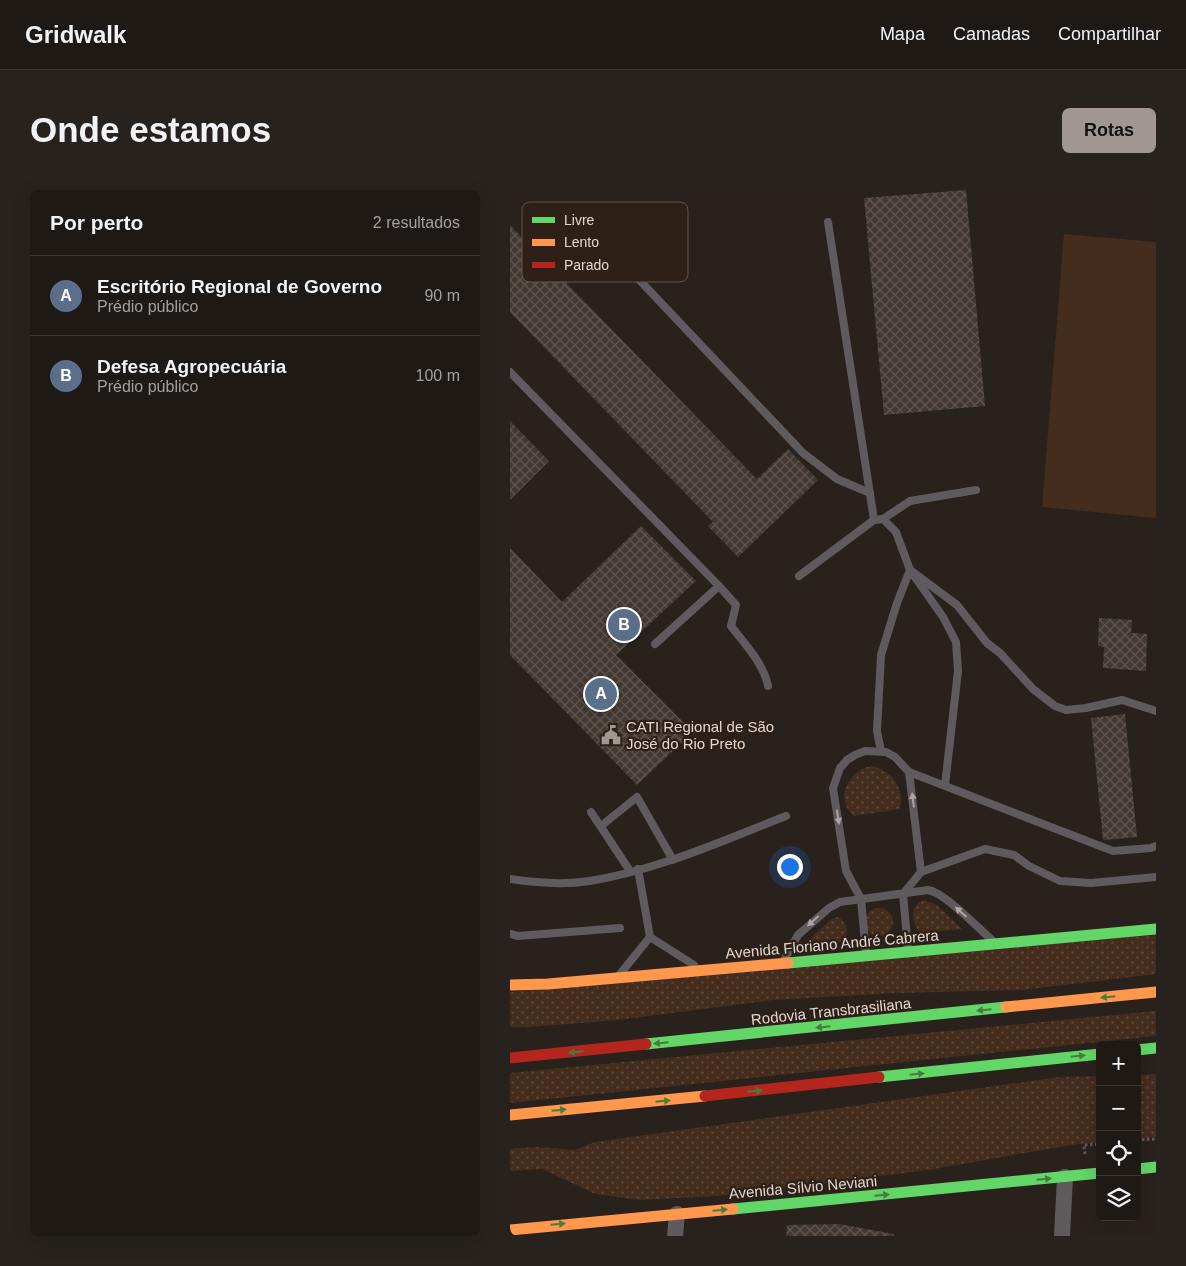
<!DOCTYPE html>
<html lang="pt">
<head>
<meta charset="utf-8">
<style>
  :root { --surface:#1f1915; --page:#27221e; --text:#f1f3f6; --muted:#a1a0a0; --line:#3c3834; --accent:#a09792 }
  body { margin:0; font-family:Helvetica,sans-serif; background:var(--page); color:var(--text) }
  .controls { position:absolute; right:15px; bottom:15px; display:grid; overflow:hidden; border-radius:8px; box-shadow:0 5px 20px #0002 }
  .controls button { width:45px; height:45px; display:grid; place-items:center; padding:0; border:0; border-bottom:1px solid var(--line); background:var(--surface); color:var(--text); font:25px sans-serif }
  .you { position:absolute; left:279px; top:676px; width:18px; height:18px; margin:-12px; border:4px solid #fff; border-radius:50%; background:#1a73e8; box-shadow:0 0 0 8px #1a73e833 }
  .badge { display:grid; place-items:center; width:32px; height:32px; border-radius:50%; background:var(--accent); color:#fff; font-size:16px; font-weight:700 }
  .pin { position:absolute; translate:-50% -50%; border:2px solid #fff; box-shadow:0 1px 5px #0006 }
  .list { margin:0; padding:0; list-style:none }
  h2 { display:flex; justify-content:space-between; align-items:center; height:65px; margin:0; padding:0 20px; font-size:21px }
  h2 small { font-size:16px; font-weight:400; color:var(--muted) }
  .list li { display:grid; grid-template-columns:32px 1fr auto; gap:15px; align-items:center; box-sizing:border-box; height:80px; padding:0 20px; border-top:1px solid var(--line) }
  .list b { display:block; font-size:19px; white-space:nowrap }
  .list p { margin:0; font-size:16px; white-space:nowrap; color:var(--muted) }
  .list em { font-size:16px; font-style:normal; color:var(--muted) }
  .icon { flex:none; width:28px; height:28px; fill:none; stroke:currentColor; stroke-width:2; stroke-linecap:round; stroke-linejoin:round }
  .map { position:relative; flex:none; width:646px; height:1046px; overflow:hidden; border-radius:8px }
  header { display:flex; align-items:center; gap:30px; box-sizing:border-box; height:70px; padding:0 25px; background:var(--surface); border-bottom:1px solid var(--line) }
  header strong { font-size:24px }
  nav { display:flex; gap:28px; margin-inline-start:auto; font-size:18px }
  .intro { display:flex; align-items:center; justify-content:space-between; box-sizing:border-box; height:120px; padding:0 30px }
  h1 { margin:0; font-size:35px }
  .button { padding:12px 22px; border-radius:8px; background:var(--accent); color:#111; font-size:18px; font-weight:700 }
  main { display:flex; gap:30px; padding:0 30px }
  aside { flex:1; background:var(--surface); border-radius:8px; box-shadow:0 5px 20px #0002 }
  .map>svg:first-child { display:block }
</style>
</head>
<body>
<header>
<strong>Gridwalk</strong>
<nav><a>Mapa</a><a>Camadas</a><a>Compartilhar</a></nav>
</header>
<div class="intro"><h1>Onde estamos</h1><a class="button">Rotas</a></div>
<main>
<aside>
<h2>Por perto<small>2 resultados</small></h2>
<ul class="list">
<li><span class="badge" style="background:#5c6f8a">A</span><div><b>Escritório Regional de Governo</b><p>Prédio público</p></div><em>90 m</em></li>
<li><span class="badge" style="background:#5c6f8a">B</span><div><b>Defesa Agropecuária</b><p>Prédio público</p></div><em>100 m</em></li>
</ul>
</aside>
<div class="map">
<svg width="646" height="1046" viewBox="0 0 646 1046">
  <defs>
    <pattern id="grass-dots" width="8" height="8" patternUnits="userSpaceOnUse" patternTransform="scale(1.25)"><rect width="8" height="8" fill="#452d1e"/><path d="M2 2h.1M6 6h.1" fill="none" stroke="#604b3e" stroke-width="1.8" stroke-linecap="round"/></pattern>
    <pattern id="building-cross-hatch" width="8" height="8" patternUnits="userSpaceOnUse" patternTransform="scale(1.25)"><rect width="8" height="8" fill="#443932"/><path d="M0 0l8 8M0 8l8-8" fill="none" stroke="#5f554f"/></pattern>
  </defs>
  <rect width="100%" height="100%" fill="#29211c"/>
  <!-- grass -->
  <g fill="url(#grass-dots)">
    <path d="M361 576C382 580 395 598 390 619L344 626C340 622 336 618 335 612 331 596 345 579 361 576Z"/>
    <path d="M414 710 427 715 452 739 411 743C401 734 399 715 414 710Z"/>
    <circle cx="369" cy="732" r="14"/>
    <path d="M326 727 330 728C337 734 339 743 334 751L293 755 319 731Z"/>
    <polygon points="646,745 646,784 512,800 387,803 263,810 108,830 19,837 0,837 0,802"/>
    <polygon points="646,821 646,846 0,913 0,883"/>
    <polygon points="646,884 646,947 627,949 627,885"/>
    <polygon points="590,886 590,952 561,955 418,980 208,1006 129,1010 85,1004 32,979 0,981 0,959 26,957 65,960 85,952 550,887"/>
  </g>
  <!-- garden -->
  <polygon fill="#452d1e" points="554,44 646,52 646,328 532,317"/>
  <!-- building -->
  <g fill="url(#building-cross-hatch)">
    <polygon points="456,0 475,216 374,225 354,8"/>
    <polygon points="0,35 247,289 278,259 308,290 228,367 198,336 203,332 0,122"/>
    <polygon points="0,231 39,271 0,310"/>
    <polygon points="131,336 186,391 106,465 183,542 127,595 0,465 0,358 52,412"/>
    <polygon points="589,428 622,430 621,443 637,444 636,481 593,478 594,457 588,456"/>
    <polygon points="615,524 627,647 593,650 581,528"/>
    <polygon points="329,1034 384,1044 384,1046 276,1046 277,1035"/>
  </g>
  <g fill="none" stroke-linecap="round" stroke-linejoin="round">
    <!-- path -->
    <g stroke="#5f5a5b" stroke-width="3" stroke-dasharray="2.5 2.5" stroke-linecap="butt">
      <polyline points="627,950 646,949"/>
      <polyline points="575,964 574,955 590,954"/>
    </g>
    <!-- lane -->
    <g stroke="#5f5a5d" stroke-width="8">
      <polyline points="318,32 364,330"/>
      <polyline points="84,42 293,263 327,289 360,303"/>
      <path d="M0 182 209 396 226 415 221 436C234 453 254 474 258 496"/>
      <polyline points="373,329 400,311 466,300"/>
      <polyline points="289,386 364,330 373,329 386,342 400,380 433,427 446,452 448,481 435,595"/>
      <polyline points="145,454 209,396"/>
      <polyline points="371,561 367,541 371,465 387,413 400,380 447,415 477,453 490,463 523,499 545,516 556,520 576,518 612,510 646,521"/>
      <polyline points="399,582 603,661 641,658 646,656"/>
      <polyline points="81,622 120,681"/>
      <polyline points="91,636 127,607 163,670"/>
      <polyline points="128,679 140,747 184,775"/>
      <polyline points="411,682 475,659 504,665 519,676 550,691 581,693 646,687"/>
      <path d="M0 689C26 693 54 695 80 691 148 680 212 651 276 626"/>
      <polyline points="0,744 8,746 110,738"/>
      <polyline points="356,764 351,709 336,681 323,598 330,578 337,570 345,565 355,561 376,562 385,567 399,582 411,682 393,704 398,760"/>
      <path d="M274 770 288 745 319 718 330 712 418 700C434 702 468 738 482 750"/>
      <polyline points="110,784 140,747"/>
    </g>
    <!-- street -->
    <g stroke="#5f5a5d" stroke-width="16">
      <polyline points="165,1046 167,1024"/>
      <polyline points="552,1046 555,987"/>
    </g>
    <!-- fast -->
    <g stroke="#63d668" stroke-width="11">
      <polyline points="278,773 646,739"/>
      <polyline points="136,854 496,817"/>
      <polyline points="627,860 646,858"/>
      <polyline points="369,887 590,864"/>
      <polyline points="627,979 646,977"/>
      <polyline points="223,1019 590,983"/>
    </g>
    <!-- slow -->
    <g stroke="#ff974d" stroke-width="11">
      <polyline points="0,795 38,794 278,773"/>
      <polyline points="496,817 646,802"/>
      <polyline points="0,925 195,906"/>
      <polyline points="0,1040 223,1019"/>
    </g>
    <!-- jam -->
    <g stroke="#b3261e" stroke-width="11">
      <polyline points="0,868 136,854"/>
      <polyline points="195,906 369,887"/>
    </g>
  </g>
  <!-- one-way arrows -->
  <defs><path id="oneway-solid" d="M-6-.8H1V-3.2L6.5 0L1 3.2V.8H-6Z" transform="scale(1.25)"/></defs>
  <g fill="#aca5a3">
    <use href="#oneway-solid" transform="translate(403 610) rotate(-97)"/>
    <use href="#oneway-solid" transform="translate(328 627) rotate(81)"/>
    <use href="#oneway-solid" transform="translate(451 722) rotate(-138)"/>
    <use href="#oneway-solid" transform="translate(303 731) rotate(138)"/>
  </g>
  <g fill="#487b40">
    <use href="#oneway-solid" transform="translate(598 807) rotate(174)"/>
    <use href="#oneway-solid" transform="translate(474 820) rotate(174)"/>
    <use href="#oneway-solid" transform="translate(313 837) rotate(174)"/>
    <use href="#oneway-solid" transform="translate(151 853) rotate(174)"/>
    <use href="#oneway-solid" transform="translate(66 862) rotate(174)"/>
    <use href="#oneway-solid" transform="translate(568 866) rotate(-6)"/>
    <use href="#oneway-solid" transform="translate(407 884) rotate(-6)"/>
    <use href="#oneway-solid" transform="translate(245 901) rotate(-6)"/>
    <use href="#oneway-solid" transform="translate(153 911) rotate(-6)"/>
    <use href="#oneway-solid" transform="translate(49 920) rotate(-5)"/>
    <use href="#oneway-solid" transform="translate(534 989) rotate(-5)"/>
    <use href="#oneway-solid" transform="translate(372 1005) rotate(-5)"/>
    <use href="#oneway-solid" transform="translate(210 1020) rotate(-5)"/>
    <use href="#oneway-solid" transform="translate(48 1034) rotate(-5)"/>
  </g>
  <!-- icons -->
  <defs>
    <symbol id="civic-bare" viewBox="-9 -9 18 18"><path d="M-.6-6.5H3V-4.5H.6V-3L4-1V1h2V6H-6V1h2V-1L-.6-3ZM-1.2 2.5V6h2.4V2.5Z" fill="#a09792" stroke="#2e2017" stroke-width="2.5" paint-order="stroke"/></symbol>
  </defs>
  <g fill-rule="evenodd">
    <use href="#civic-bare" x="87" y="531" width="28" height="28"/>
  </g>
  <g text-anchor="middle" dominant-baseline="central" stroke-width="4.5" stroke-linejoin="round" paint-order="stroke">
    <!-- poi labels -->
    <g font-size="15" fill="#e0d7d1" stroke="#2e2017" text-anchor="start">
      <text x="116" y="536">CATI Regional de São<tspan x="116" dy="17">José do Rio Preto</tspan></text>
    </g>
    <!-- street labels -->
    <g font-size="15" fill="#e0d7d1" stroke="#2e2017">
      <text transform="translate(322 754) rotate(-5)">Avenida Floriano André Cabrera</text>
      <text transform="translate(321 821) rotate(-6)">Rodovia Transbrasiliana</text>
      <text transform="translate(293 997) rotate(-5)">Avenida Sílvio Neviani</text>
    </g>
  </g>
  <!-- legend -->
  <rect x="12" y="12" width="166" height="80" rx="8" fill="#2e2017" stroke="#63574f" stroke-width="1"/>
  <rect x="22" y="27" width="23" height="6" fill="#63d668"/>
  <rect x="22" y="49" width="23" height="7" fill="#ff974d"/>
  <rect x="22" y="72" width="23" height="6" fill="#b3261e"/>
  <g font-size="14" fill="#e0d7d1">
    <text x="54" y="35">Livre</text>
    <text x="54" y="57">Lento</text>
    <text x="54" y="80">Parado</text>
  </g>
</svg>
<div class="controls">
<button>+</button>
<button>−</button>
<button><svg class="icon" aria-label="locate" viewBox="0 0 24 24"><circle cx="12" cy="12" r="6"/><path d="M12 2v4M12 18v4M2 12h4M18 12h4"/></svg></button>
<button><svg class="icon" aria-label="layers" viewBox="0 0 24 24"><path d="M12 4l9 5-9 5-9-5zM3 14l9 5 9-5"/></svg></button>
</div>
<div class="you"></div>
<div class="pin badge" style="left:91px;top:504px;background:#5c6f8a">A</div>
<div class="pin badge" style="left:114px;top:435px;background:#5c6f8a">B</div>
</div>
</main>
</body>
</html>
